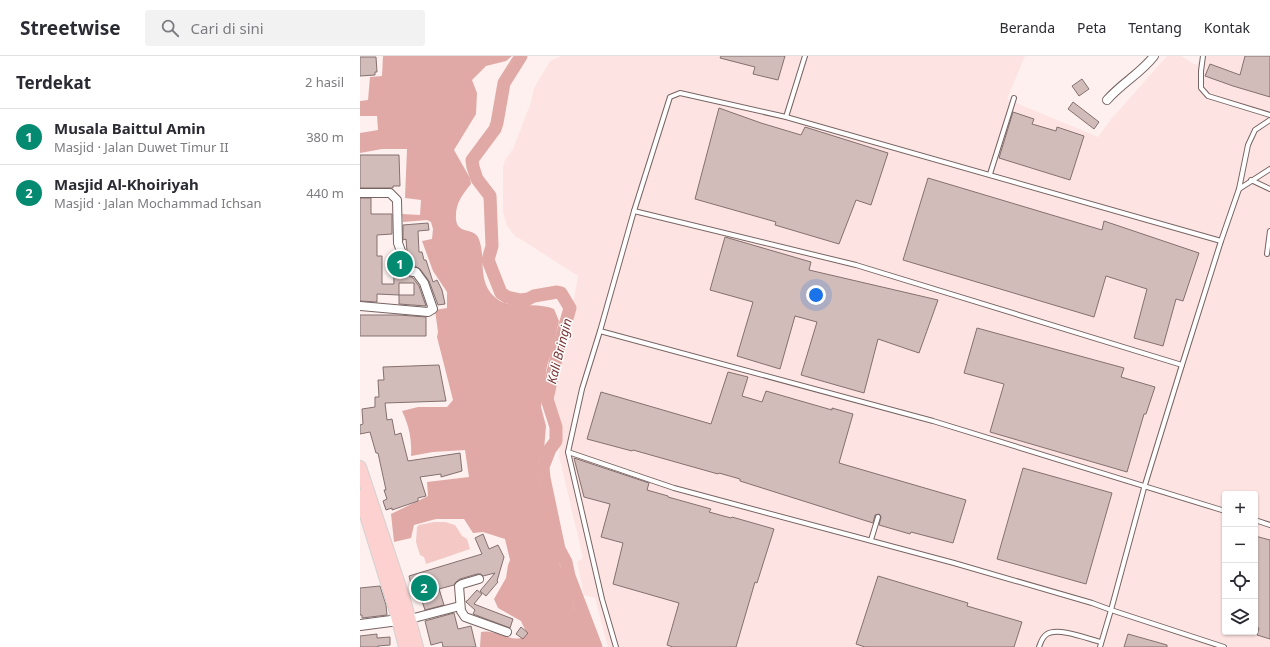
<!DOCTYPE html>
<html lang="id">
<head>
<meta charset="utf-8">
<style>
  :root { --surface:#fff; --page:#f2f2f3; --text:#2b2b33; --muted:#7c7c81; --line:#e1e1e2; --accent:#038a70 }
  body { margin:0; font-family:"Noto Sans",sans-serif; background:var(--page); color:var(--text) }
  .controls { position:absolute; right:12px; bottom:12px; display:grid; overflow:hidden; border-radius:4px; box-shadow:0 1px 3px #0004 }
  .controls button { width:36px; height:36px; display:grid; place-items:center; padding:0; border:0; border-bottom:1px solid var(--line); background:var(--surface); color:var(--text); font:20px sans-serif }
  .you { position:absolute; left:456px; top:239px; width:14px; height:14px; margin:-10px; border:3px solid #fff; border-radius:50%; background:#1a73e8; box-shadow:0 0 0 6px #1a73e833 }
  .badge { display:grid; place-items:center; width:26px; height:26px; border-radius:50%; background:var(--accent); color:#fff; font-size:13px; font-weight:700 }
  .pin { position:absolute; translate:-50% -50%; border:2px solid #fff; box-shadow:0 1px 4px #0006 }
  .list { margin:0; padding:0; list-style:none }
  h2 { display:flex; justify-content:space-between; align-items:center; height:52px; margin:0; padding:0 16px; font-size:17px }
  h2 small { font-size:13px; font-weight:400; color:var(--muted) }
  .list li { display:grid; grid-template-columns:26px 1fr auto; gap:12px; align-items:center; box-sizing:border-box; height:56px; padding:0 16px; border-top:1px solid var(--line) }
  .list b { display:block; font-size:15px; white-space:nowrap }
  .list p { margin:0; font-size:13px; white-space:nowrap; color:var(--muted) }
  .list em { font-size:13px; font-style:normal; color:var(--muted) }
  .icon { flex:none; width:22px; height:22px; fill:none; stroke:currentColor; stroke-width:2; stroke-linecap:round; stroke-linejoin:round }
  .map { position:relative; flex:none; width:910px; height:591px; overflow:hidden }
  header { display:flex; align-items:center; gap:24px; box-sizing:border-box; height:56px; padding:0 20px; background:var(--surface); border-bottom:1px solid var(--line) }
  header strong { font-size:19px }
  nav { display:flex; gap:22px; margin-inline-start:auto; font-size:14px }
  .search { width:280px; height:36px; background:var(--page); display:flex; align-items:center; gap:10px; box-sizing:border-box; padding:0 14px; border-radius:4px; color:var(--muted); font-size:15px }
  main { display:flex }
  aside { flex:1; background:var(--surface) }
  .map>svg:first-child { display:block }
</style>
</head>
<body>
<header>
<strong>Streetwise</strong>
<div class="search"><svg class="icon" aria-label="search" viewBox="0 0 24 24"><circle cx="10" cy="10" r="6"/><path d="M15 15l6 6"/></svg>Cari di sini</div>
<nav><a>Beranda</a><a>Peta</a><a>Tentang</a><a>Kontak</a></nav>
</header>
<main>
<aside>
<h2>Terdekat<small>2 hasil</small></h2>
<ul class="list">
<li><span class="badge">1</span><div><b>Musala Baittul Amin</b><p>Masjid · Jalan Duwet Timur II</p></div><em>380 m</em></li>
<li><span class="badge">2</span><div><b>Masjid Al-Khoiriyah</b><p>Masjid · Jalan Mochammad Ichsan</p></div><em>440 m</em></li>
</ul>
</aside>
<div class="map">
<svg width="910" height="591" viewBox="0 0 910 591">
  <rect width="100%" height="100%" fill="#fdf0ef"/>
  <!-- built -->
  <path fill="#fde4e2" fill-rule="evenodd" d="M201 0H665L647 43 738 81 752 62 807 0H821L836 9 844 0H910V591H248L235 542 224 539 217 506 223 502 199 400 201 378 197 359 190 339 197 305 211 259 218 220 162 184 156 181 147 170 143 156V111L145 104 153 93 171 46 174 32 190 5ZM865 438H895V576H865Z"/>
  <!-- green -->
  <polygon fill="#f3c8c5" points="74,466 85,466 95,469 102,480 107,483 110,493 66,508 64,501 60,499 56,486 57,471 59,469"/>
  <!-- forest -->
  <path fill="#e0a9a6" d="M23 0H152L146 5 126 10 112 24 117 37 116 58 94 94 110 122 111 128C102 139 95 148 96 163 97 178 113 172 118 181 128 203 114 228 140 245 152 252 179 246 194 253L199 265 192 294 187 310 181 351 186 370 184 394 178 406 177 416 180 433 190 461 197 500 214 551 232 591H120L121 576C136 572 158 591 167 578L161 565 138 552 134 543 146 522 148 509 150 504 145 483 123 476 113 477 104 463H76L54 469 51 482 34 486 31 458 68 440 67 426 109 421 105 394 73 396 51 400C52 383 49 370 42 355L58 351H87L93 344 77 281 78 276 75 254 87 252V236L73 215 62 185 72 183 73 173 71 166 67 164 43 166 42 158 60 159 61 144 45 142 47 93H22L0 97V77L18 74 17 60H0V45L8 44 10 21 22 20Z"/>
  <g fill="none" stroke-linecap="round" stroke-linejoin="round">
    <!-- river -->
    <polyline stroke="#e0a9a5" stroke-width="13" points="161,0 144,27 137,67 135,73 112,104 113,111 117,123 130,140 132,190 128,204 141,237 147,241 161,244 168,243 174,240 197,236 201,237 210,252 199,290 187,343 196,371 196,385 190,393 183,411 184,422 199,493 206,506 209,520 236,591"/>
  </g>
  <!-- building -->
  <g fill="#d1bcba" stroke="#84706f">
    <polygon points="361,0 425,0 418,24 393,18 395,11 360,2"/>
    <polygon points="885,0 910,0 910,41 873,30 845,20 850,8 880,19"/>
    <polygon points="0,1 16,1 17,16 15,16 15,19 0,20"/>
    <polygon points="722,23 729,33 719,40 712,30"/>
    <polygon points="713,46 739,66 734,73 708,53"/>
    <polygon points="359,52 401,67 441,79 445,71 528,97 511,149 496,144 479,188 415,169 416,166 335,143"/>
    <polygon points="653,56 674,63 672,68 696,75 697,71 724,80 710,124 639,102"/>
    <polygon points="0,99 39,99 40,130 33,130 33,132 0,132"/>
    <polygon points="568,122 742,174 744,165 839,197 823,245 816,243 803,290 774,282 787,233 746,220 734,261 543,204"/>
    <polygon points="0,142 11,142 11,158 32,158 32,178 17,179 17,200 22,200 22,228 34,228 33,199 37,199 47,219 53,222 59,230 66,250 39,248 39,239 54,239 54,227 39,227 39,239 17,238 17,246 0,245"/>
    <polygon points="68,167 69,174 58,175 59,196 62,196 64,204 66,204 73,226 77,224 82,234 85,248 78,249 69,225 60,213 55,210 47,195 46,183 43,184 43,169"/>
    <polygon points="365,181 451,206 449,214 578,244 559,297 518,283 504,337 441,319 457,266 435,260 420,313 377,300 393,246 350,234"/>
    <polygon points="0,259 39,259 66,261 66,280 0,280"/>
    <polygon points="617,272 764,312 761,321 795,331 786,358 784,358 767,416 630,376 644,328 604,317"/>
    <polygon points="79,309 86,345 25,347 27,364 32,363 35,379 41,377 48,405 100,397 102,415 81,421 81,418 60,421 66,440 58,442 58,445 32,454 32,452 26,454 23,445 27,443 24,434 26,434 18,397 16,397 10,376 0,378 0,369 3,368 2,353 15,351 15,341 19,341 18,324 24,324 23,311"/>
    <polygon points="368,316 388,321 382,340 402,346 406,335 472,354 472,352 493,358 479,407 606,444 593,487 551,476 550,478 519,469 521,461 519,458 515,459 513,467 380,425 380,423 359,417 358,418 273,394 272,395 227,383 241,336 351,368"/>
    <polygon points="214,402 289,427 287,434 308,440 308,441 351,453 349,456 371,462 372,461 414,473 397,527 395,526 376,591 313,591 307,589 319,547 253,528 263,487 241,481 250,448 224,441"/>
    <polygon points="663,412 752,437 726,528 637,503"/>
    <polygon points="123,478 129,493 138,489 144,501 137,525 138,526 126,540 120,535 135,517 123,520 121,518 117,518 100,523 96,526 94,529 79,533 84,549 65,554 60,539 53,541 50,533 52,532 49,520 122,498 115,482"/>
    <polygon points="895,480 910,484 910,583 897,579 899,572 895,571"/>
    <polygon points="518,520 608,547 607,550 662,566 654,591 505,591 496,588"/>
    <polygon points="20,530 26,549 27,559 2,562 2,559 0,559 0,532"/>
    <polygon points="117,534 122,538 114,548 153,563 150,572 113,558 115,554 106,546 106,545 107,545"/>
    <polygon points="94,557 98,573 111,570 116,591 83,591 82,586 71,589 65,565"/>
    <polygon points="161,571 168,577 163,583 156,578"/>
    <polygon points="17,578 17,582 30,581 30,589 18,590 18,591 0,591 0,580"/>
    <polygon points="768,578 807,589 807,591 764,591"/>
  </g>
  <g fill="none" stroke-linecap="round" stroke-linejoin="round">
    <defs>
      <g id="service">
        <polyline points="843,0 841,15 841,32 848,40 910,59"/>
        <polyline points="426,61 445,0"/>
        <polyline points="630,118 654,42"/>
        <polyline points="891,124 910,133"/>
        <polyline points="879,133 910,113"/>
        <polyline points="274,155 496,209 822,309"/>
        <polyline points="907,198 910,175"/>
        <polyline points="240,275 573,365 865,455"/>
        <polyline points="208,396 242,543 256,591"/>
        <polyline points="895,464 910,469"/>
        <polyline points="511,484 518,461"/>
        <path d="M679 591C681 586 682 581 687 578 699 571 728 583 741 586"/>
        <polyline points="740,591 751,554 732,547 594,507 314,432 208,396 222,333 240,275 274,155 310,41 320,37 426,61 861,185"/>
        <polyline points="864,591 751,554 784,432 822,309 861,185 879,133 888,89 895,74 910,64"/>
      </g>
      <g id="minor">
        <path d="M747 44C762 27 781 17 794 0"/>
        <polyline points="0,137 30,137 37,144 38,187 44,203 52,216 56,216 64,227 73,253 68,256 0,250"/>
        <polyline points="119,523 102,528 99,530 101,555 105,561 147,576"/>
        <polyline points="50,563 100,550"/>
      </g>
      <polyline id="tertiary" points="0,569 46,563"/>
      <g id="primary">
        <polyline points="0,411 44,543 57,591"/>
        <polyline points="0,440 36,556 45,591"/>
      </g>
    </defs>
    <!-- service casing -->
    <use href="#service" stroke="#776463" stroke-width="6"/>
    <!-- minor casing -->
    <use href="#minor" stroke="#776463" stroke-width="10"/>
    <!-- tertiary casing -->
    <use href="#tertiary" stroke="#776463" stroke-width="12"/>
    <!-- primary casing -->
    <use href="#primary" stroke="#d3d1d1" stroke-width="14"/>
    <!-- service -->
    <use href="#service" stroke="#fff" stroke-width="4"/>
    <!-- minor -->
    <use href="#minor" stroke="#fff" stroke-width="8"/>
    <!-- tertiary -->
    <use href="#tertiary" stroke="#fff" stroke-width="10"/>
    <!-- primary -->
    <use href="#primary" stroke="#fcd1cf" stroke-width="12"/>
  </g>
  <g text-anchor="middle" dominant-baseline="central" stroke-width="3" stroke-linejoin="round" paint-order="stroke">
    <!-- water labels -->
    <g font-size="13" font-style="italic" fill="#7a3534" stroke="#fff">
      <text transform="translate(199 295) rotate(-76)">Kali Bringin</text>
    </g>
  </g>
</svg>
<div class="controls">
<button>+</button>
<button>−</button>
<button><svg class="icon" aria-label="locate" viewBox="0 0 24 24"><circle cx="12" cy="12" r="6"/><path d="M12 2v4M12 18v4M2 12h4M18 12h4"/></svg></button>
<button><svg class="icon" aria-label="layers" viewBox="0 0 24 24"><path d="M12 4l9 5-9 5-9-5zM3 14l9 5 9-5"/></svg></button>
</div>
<div class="you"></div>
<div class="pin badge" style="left:40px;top:208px">1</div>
<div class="pin badge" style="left:64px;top:532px">2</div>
</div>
</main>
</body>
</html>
